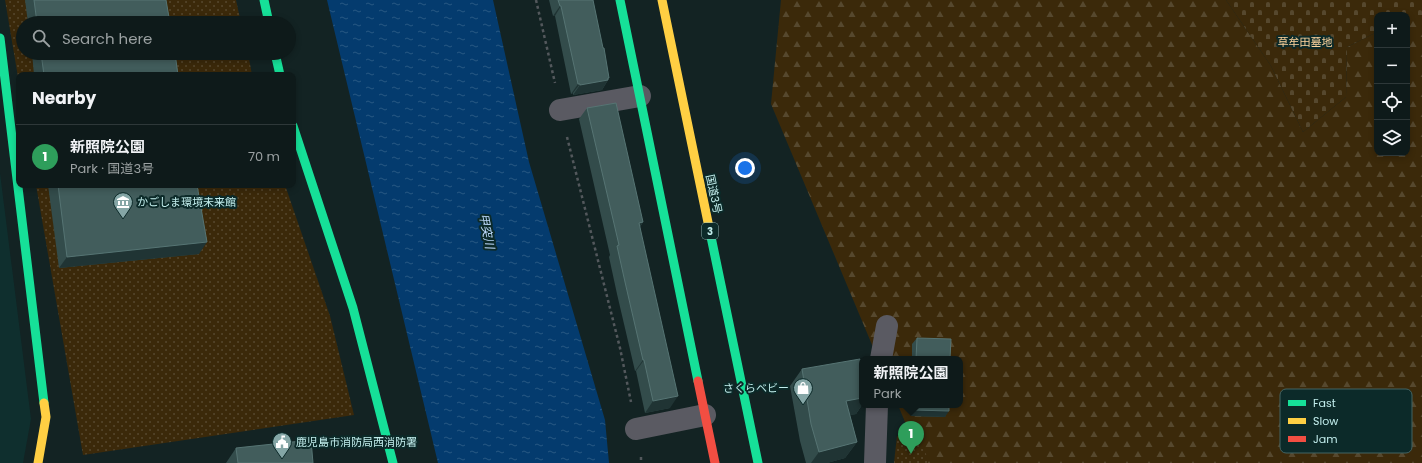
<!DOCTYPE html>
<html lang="en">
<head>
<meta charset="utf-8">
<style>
  :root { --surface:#0e1a1a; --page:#1c2727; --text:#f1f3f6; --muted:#9ba1a2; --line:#2e3839; --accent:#85a6a6 }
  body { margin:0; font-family:Poppins,"Noto Sans JP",sans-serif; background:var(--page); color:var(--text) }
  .controls { position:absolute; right:12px; top:12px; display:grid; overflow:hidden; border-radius:8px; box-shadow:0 2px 6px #0003 }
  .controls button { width:36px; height:36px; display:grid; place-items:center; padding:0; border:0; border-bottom:1px solid var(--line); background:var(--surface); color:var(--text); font:20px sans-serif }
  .you { position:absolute; left:745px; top:168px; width:14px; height:14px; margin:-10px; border:3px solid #fff; border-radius:50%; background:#1a73e8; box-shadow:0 0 0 6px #1a73e833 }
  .badge { display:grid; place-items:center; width:26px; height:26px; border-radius:50%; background:var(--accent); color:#fff; font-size:13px; font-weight:700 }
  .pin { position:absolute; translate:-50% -33px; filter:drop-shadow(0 1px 2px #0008) }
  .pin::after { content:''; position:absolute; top:21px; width:14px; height:12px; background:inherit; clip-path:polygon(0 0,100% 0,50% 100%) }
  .popup { position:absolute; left:859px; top:356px; width:104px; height:52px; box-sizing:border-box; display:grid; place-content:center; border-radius:8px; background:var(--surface); filter:drop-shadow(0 1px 3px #0005); font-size:13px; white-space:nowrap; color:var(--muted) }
  .popup b { font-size:15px; color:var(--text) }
  .popup::after { content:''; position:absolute; left:50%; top:100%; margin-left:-8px; border:8px solid transparent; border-top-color:var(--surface) }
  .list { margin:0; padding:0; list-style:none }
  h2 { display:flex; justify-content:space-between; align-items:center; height:52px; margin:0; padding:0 16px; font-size:17px }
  h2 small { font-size:13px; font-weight:400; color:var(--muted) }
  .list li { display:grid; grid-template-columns:26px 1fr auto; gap:12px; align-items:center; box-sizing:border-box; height:64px; padding:0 16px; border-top:1px solid var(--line) }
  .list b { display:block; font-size:15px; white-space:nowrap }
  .list p { margin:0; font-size:13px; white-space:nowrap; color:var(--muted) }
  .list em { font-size:13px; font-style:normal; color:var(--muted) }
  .icon { flex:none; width:22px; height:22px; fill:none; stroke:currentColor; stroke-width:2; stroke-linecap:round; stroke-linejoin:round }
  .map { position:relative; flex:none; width:1422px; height:463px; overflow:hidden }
  .search { position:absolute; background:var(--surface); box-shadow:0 2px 6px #0003; left:16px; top:16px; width:280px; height:44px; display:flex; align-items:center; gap:10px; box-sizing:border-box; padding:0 14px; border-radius:22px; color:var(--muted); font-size:15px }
  .panel { position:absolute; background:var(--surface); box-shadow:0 2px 6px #0003; left:16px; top:72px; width:280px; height:116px; border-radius:8px }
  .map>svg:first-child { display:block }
</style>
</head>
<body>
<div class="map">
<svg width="1422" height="463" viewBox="0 0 1422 463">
  <defs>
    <pattern id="forest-firs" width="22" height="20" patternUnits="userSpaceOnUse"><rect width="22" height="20" fill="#3b290a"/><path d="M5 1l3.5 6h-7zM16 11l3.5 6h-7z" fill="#56482e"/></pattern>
    <pattern id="cemetery-stones" width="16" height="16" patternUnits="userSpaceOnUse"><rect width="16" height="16" fill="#3b290a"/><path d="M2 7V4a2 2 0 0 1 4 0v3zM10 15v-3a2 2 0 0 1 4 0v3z" fill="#56482e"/></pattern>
    <pattern id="park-dots" width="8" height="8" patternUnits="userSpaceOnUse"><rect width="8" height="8" fill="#3b290a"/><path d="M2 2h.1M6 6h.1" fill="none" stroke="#56482e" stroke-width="1.8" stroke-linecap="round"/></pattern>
    <pattern id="water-ripples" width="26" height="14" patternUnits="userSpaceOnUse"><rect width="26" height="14" fill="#043b6e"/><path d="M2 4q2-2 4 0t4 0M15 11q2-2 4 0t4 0" fill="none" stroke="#275883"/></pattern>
  </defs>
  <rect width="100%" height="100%" fill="#132323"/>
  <!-- built -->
  <polygon fill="#0f2f2e" points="0,173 31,419 23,463 0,463"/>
  <!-- forest -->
  <polygon fill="url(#forest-firs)" points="781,0 1226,0 1271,66 1303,132 1346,97 1347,47 1377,32 1377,153 1407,153 1407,17 1422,17 1422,463 922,463 898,405 960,405 960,359 878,359 771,104"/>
  <!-- cemetery -->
  <polygon fill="url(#cemetery-stones)" points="1226,0 1422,0 1422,17 1407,17 1407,15 1377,15 1377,32 1347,47 1346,97 1303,132 1271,66"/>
  <!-- park -->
  <g fill="url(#park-dots)">
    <polygon points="5,0 236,0 241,23 23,23 23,53 248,53 252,75 19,75 19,83"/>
    <polygon points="36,185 285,185 330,316 354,415 83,455"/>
    <polygon points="897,436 924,445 928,463 894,463"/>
  </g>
  <!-- water -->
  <polygon fill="url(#water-ripples)" points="327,0 493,0 529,162 605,420 609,463 438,463"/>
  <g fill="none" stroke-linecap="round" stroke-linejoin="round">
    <!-- path -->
    <g stroke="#53585c" stroke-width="2.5" stroke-dasharray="3 3" stroke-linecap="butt">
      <polyline points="536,0 555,83"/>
      <polyline points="567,137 620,348 631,402"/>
      <polyline points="641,457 641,463"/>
    </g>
    <!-- street -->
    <g stroke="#5a5a62" stroke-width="22">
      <polyline points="560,110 640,96"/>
      <polyline points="881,359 887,326"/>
      <polyline points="636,429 705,415"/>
      <polyline points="875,463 877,405"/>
    </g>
    <!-- fast -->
    <g stroke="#16e098" stroke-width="9">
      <polyline points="264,0 269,23"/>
      <polyline points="620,0 698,381"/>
      <polyline points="0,38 44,403"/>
      <polyline points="275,53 280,75"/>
      <polyline points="293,126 353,308 393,463"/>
      <polyline points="710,232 758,463"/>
    </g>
    <!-- slow -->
    <g stroke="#ffcf43" stroke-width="9">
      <polyline points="662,0 710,232"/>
      <polyline points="38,463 46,417 44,403"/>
    </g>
    <!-- jam -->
    <polyline stroke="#f24e42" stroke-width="9" points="698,381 715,463"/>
  </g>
  <!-- wall -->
  <g fill="#334c4b">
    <polygon points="25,0 166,0 170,23 28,23"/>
    <polygon points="549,0 593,0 608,80 602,90 573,95 573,93 571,94 555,16 553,16"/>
    <polygon points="32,53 175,53 178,75 34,75"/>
    <polygon points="587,108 643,222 640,227 670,408 645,413 636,371 635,371 617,294 609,257 610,255 579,119"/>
    <polygon points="48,185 197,185 199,254 59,268"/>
    <polygon points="917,338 950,359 912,359 912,344"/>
    <polygon points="802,369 862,369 862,405 856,414 850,415 857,442 845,458 827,463 806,463 800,441 790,386"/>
    <polygon points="911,405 949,405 945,417 911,416"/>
    <polygon points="236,448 313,463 226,463"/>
  </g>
  <!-- shaded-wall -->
  <g fill="#203434">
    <polygon points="560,6 561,6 555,16 553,16"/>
    <polygon points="609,78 607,81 608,80 602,90 573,95 580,85"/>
    <polygon points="578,84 580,84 573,93 571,94"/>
    <polygon points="643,222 635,233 639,223"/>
    <polygon points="207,242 199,254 59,268 67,257"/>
    <polygon points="643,360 644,360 636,371 635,371"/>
    <polygon points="678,396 670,408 645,413 653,401"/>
    <polygon points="862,398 862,405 856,414 835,418 846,401"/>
    <polygon points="915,410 949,411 945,417 911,416"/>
    <polygon points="857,442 845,458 827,463 811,463 819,452"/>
  </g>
  <!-- building -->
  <g fill="#425d5c" stroke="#567473">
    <polygon points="34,0 166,0 170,23 37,23"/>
    <polygon points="558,0 593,0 603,48 604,48 609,78 608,78 608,80 580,85 580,84 578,84 561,6 560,6"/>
    <polygon points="41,53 175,53 178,75 44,75"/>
    <polygon points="616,103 643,222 639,223 678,396 653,401 644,360 643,360 625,282 617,246 619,245 587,108"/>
    <polygon points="58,185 197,185 207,242 67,257"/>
    <polygon points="917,338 951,339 950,359 916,359"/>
    <polygon points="860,359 862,369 862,398 846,401 857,442 819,452 811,424 802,369"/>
    <polygon points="915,405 949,405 949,411 915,410"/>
    <polygon points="311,440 313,463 238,463 236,448"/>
  </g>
  <!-- icons -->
  <defs>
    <symbol id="museum-pin" viewBox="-11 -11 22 30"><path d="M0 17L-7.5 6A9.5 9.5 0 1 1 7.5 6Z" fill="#85a6a6" stroke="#0c2a29"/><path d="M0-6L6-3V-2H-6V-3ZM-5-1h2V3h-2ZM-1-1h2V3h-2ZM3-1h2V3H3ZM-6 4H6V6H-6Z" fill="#fff"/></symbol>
    <symbol id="shop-pin" viewBox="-11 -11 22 30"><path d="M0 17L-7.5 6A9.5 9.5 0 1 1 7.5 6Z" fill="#85a6a6" stroke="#0c2a29"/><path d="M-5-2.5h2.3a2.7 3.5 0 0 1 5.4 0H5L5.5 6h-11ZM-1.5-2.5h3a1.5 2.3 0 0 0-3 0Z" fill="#fff"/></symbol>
    <symbol id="civic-pin" viewBox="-11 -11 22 30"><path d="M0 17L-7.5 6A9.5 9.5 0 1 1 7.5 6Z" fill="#85a6a6" stroke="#0c2a29"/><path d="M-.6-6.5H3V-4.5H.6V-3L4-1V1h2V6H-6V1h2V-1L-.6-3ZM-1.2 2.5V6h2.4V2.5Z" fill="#fff"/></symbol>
  </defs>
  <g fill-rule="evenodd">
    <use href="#museum-pin" x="112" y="191" width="22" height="30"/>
    <use href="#shop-pin" x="792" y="377" width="22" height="30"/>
    <use href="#civic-pin" x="271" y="431" width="22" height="30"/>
  </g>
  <g text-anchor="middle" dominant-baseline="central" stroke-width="4" stroke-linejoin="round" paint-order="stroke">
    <!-- shield labels -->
    <rect fill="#0c2a29" stroke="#8bb2b2" stroke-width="1" x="702" y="223" width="16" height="16" rx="3"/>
    <g font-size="10" font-weight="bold" fill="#c2edec">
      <text x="710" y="231">3</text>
    </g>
    <!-- park labels -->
    <g font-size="11" fill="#fed49d" stroke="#0c2a29">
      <text x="1305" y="42">草牟田墓地</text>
    </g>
    <!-- street labels -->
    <g font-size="11" fill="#c2edec" stroke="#0c2a29">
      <text transform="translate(714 194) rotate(78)">国道3号</text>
    </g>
    <!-- poi labels -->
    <g font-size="11" fill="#c2edec" stroke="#0c2a29" text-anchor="start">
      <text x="137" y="202">かごしま環境未来館</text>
      <text x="789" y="388" text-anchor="end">さくらベビー</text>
      <text x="296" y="442">鹿児島市消防局西消防署</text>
    </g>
    <!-- water labels -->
    <g font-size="12" font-style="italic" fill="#bbd7f9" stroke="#0c2a29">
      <text transform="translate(487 231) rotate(79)">甲突川</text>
    </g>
  </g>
  <!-- legend -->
  <rect x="1280" y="389" width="132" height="64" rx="6" fill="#0c2a29" stroke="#436464" stroke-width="1"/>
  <rect x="1288" y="400" width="18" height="6" fill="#16e098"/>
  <rect x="1288" y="418" width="18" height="6" fill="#ffcf43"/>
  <rect x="1288" y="436" width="18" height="6" fill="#f24e42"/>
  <g font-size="11" fill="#c2edec">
    <text x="1313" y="407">Fast</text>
    <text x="1313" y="425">Slow</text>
    <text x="1313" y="443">Jam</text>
  </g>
</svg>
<div class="controls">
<button>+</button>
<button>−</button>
<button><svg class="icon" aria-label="locate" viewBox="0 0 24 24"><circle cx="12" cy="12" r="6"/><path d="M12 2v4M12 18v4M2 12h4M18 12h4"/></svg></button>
<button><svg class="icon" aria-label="layers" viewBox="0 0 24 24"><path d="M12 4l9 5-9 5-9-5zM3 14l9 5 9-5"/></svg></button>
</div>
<div class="you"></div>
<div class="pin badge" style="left:911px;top:454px;background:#2e9e5b">1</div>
<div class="popup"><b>新照院公園</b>Park</div>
<div class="search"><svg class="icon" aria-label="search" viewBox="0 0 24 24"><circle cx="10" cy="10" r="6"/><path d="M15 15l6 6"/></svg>Search here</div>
<section class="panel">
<h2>Nearby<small></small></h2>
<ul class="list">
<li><span class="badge" style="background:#2e9e5b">1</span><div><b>新照院公園</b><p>Park · 国道3号</p></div><em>70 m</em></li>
</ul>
</section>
</div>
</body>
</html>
